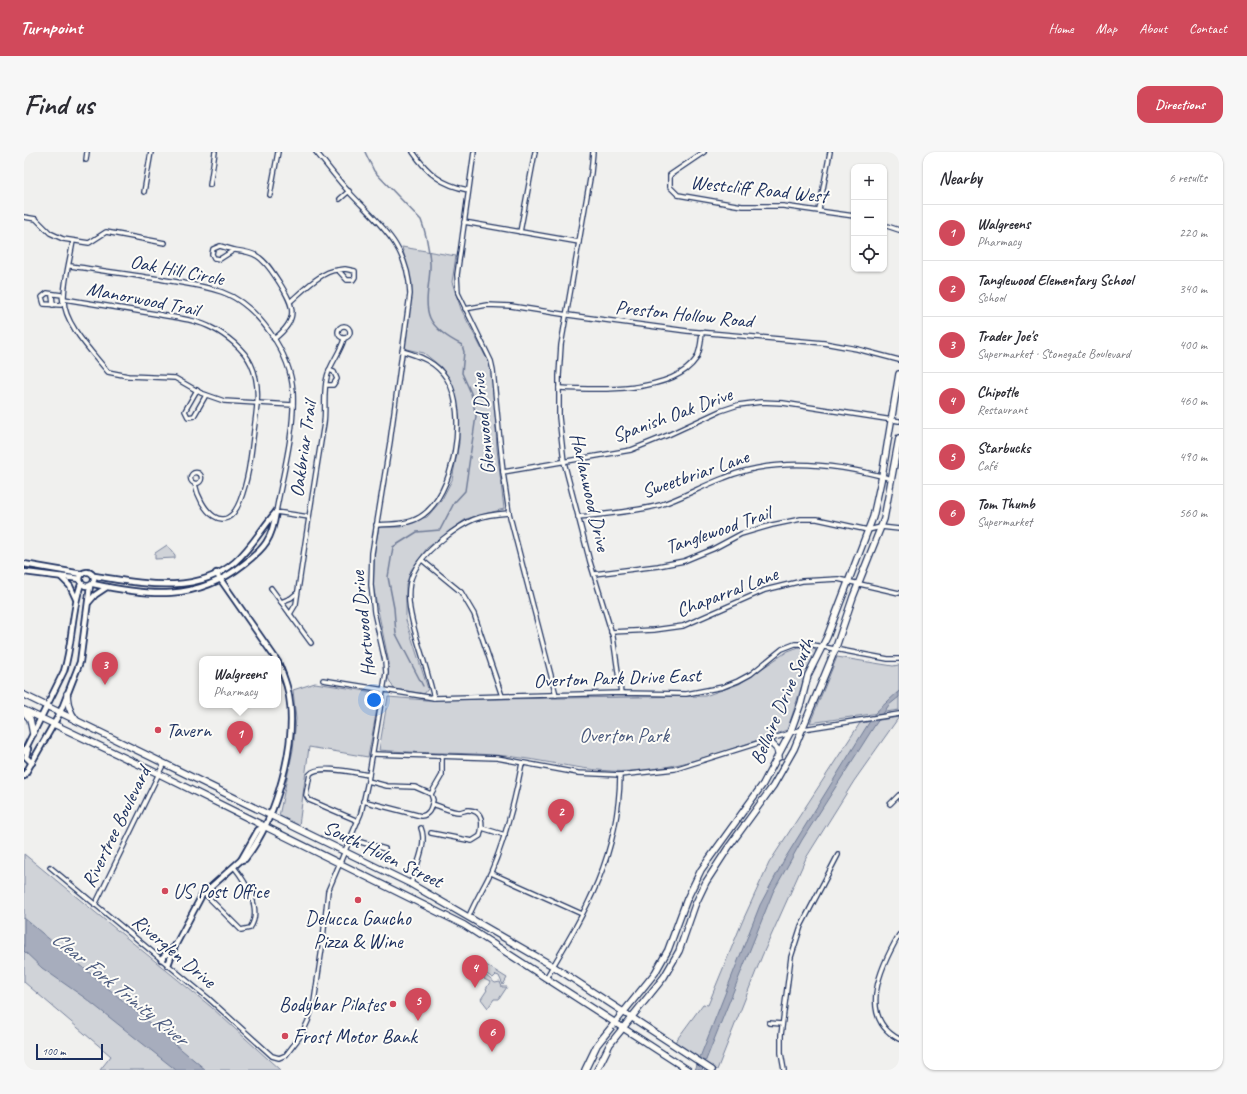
<!DOCTYPE html>
<html lang="en">
<head>
<meta charset="utf-8">
<style>
  :root { --surface:#fff; --page:#f7f7f7; --text:#2b2b33; --muted:#7c7c81; --line:#e1e1e2; --accent:#d1495b }
  body { margin:0; font-family:Caveat,sans-serif; background:var(--page); color:var(--text) }
  .controls { position:absolute; right:12px; top:12px; display:grid; overflow:hidden; border-radius:8px; box-shadow:0 1px 3px #0004 }
  .controls button { width:36px; height:36px; display:grid; place-items:center; padding:0; border:0; border-bottom:1px solid var(--line); background:var(--surface); color:var(--text); font:20px sans-serif }
  .scale { position:absolute; left:12px; bottom:10px; width:67px; box-sizing:border-box; padding-left:4px; border:2px solid #1b2f5e; border-top:0; font-size:11px; line-height:14px; white-space:nowrap; color:#1b2f5e; -webkit-text-stroke:3px #fdfcf7; paint-order:stroke }
  .you { position:absolute; left:350px; top:548px; width:14px; height:14px; margin:-10px; border:3px solid #fff; border-radius:50%; background:#1a73e8; box-shadow:0 0 0 6px #1a73e833 }
  .badge { display:grid; place-items:center; width:26px; height:26px; border-radius:50%; background:var(--accent); color:#fff; font-size:13px; font-weight:700 }
  .pin { position:absolute; translate:-50% -33px; filter:drop-shadow(0 1px 2px #0008) }
  .pin::after { content:''; position:absolute; top:21px; width:14px; height:12px; background:inherit; clip-path:polygon(0 0,100% 0,50% 100%) }
  .popup { position:absolute; left:175px; top:504px; width:82px; height:52px; box-sizing:border-box; display:grid; place-content:center; border-radius:8px; background:var(--surface); filter:drop-shadow(0 1px 3px #0005); font-size:13px; white-space:nowrap; color:var(--muted) }
  .popup b { font-size:15px; color:var(--text) }
  .popup::after { content:''; position:absolute; left:50%; top:100%; margin-left:-8px; border:8px solid transparent; border-top-color:var(--surface) }
  .list { margin:0; padding:0; list-style:none }
  h2 { display:flex; justify-content:space-between; align-items:center; height:52px; margin:0; padding:0 16px; font-size:17px }
  h2 small { font-size:13px; font-weight:400; color:var(--muted) }
  .list li { display:grid; grid-template-columns:26px 1fr auto; gap:12px; align-items:center; box-sizing:border-box; height:56px; padding:0 16px; border-top:1px solid var(--line) }
  .list b { display:block; font-size:15px; white-space:nowrap }
  .list p { margin:0; font-size:13px; white-space:nowrap; color:var(--muted) }
  .list em { font-size:13px; font-style:normal; color:var(--muted) }
  .icon { flex:none; width:22px; height:22px; fill:none; stroke:currentColor; stroke-width:2; stroke-linecap:round; stroke-linejoin:round }
  .map { position:relative; flex:none; width:875px; height:918px; overflow:hidden; border-radius:12px }
  header { display:flex; align-items:center; gap:24px; box-sizing:border-box; height:56px; padding:0 20px; background:var(--accent); color:#fff }
  header strong { font-size:19px }
  nav { display:flex; gap:22px; margin-inline-start:auto; font-size:14px }
  .intro { display:flex; align-items:center; justify-content:space-between; box-sizing:border-box; height:96px; padding:0 24px }
  h1 { margin:0; font-size:28px }
  .button { padding:10px 18px; border-radius:12px; background:var(--accent); color:#fff; font-size:14px; font-weight:700 }
  main { display:flex; gap:24px; padding:0 24px }
  aside { flex:1; background:var(--surface); border-radius:12px; box-shadow:0 1px 3px #0004 }
  .map>svg:first-child { display:block }
</style>
</head>
<body>
<header>
<strong>Turnpoint</strong>
<nav><a>Home</a><a>Map</a><a>About</a><a>Contact</a></nav>
</header>
<div class="intro"><h1>Find us</h1><a class="button">Directions</a></div>
<main>
<div class="map">
<svg width="875" height="918" viewBox="0 0 875 918">
  <rect width="100%" height="100%" fill="#f0f0ee"/>
  <filter id="ink" filterUnits="userSpaceOnUse"><feTurbulence type="fractalNoise" baseFrequency=".025" numOctaves="2"/><feDisplacementMap in="SourceGraphic" scale="8" xChannelSelector="R" yChannelSelector="G"/><feConvolveMatrix kernelMatrix="1 2 1 2 8 2 1 2 1" color-interpolation-filters="sRGB"/></filter>
  <g filter="url(#ink)">
    <!-- green -->
    <g fill="#d0d3d8" stroke="#76819b">
      <polygon points="378,95 432,104 428,130 437,157 469,219 473,297 480,357 442,367 403,396 387,418 382,433 382,468 404,537 400,542 370,537 364,526 365,511 349,434 351,394 355,375 377,375 388,369 403,365 417,349 428,328 435,291 433,249 428,232 417,215 400,201 382,197 381,193 388,132"/>
      <polygon points="143,393 151,403 151,406 131,407 131,401"/>
      <path d="M775 495 790 496 793 501C778 525 773 552 763 578 718 593 671 612 623 618 575 624 529 609 482 604 439 600 397 602 355 598L364 545 402 548 681 544 715 532 764 499Z"/>
      <polygon points="813,505 869,514 875,513 875,558 786,571"/>
      <polygon points="291,531 356,541 344,605 285,595 275,674 255,664 269,598 272,567 269,538"/>
      <polygon points="875,565 830,629 782,706 738,804 693,918 651,890 679,852 684,853 719,768 745,711 836,571"/>
      <polygon points="0,702 186,854 256,918 76,918 87,904 0,830"/>
      <polygon points="456,810 458,811 459,823 452,818 448,817 450,814 454,815"/>
      <polygon points="459,811 483,826 479,833 475,824 472,823 469,826 461,821"/>
      <polygon points="461,823 471,831 476,830 478,835 483,835 475,847 470,847 464,856 457,847 463,838 462,837 466,830 460,827"/>
    </g>
    <!-- water -->
    <g fill="#a7adbd" stroke="#6f7b97">
      <polygon points="875,539 875,545 865,553 851,573 778,688 749,740 678,918 671,918 736,753 760,708 851,561"/>
      <polygon points="0,766 182,918 152,918 61,846 18,816 0,799"/>
    </g>
    <g fill="none" stroke-linecap="round" stroke-linejoin="round">
      <!-- stream -->
      <path stroke="#6f7b97" stroke-width="1.5" d="M341 0 350 19 397 68C402 81 405 97 406 111 407 127 399 150 406 166 412 179 426 187 438 193L440 200 438 221 447 241 452 264 441 339 430 351 416 378 393 380 369 395 364 425 370 456 372 482 399 534"/>
      <defs>
        <g id="minor">
          <path d="M389 0C404 22 418 33 444 38"/>
          <polyline points="450,0 433,123 434,141 467,209 469,218 479,320 485,361 532,543"/>
          <polyline points="569,0 567,21 537,193 535,224 535,265 540,310 566,410 589,485 597,541"/>
          <polyline points="680,0 646,23 646,35 654,43 718,54 759,54 830,64"/>
          <polyline points="62,8 63,0"/>
          <polyline points="186,33 191,0"/>
          <polyline points="120,40 127,0"/>
          <polyline points="246,43 254,0"/>
          <polyline points="316,47 325,39"/>
          <polyline points="795,58 806,0"/>
          <polyline points="0,65 12,67 26,81 39,87 65,91 82,80 141,91"/>
          <polyline points="440,70 555,90"/>
          <polyline points="860,73 875,78"/>
          <polyline points="496,80 511,0"/>
          <path d="M49 89C46 108 40 128 40 147 39 171 70 202 84 220L104 224 151 226 177 241 200 249 269 253"/>
          <polygon points="196,94 210,98 196,107 190,106 188,102 189,97"/>
          <path d="M210 98C218 99 227 100 233 104 242 109 249 121 255 130 270 154 276 167 250 187"/>
          <path d="M46 114C76 118 106 123 136 127 156 131 178 133 198 140 234 153 267 202 269 240 271 279 259 321 252 360L285 365"/>
          <polygon points="321,117 331,119 331,125 329,128 323,128 314,118"/>
          <polygon points="23,141 38,143 39,150 37,153 20,152 18,145"/>
          <polyline points="28,142 29,153"/>
          <path d="M40 147C71 152 102 157 132 162 151 166 171 167 188 176 202 183 220 197 227 212 237 233 233 256 230 278 227 302 225 326 216 349 201 387 176 357 171 332"/>
          <path d="M267 149C278 139 299 118 314 118"/>
          <polyline points="441,157 463,153 487,154 544,163 663,179 800,191 833,197 875,208"/>
          <circle cx="320" cy="180" r="6"/>
          <polyline points="302,233 309,233 313,227 310,220 305,218"/>
          <path d="M535 236C572 238 648 242 672 207 677 198 677 189 678 180"/>
          <polyline points="173,238 161,259 164,265 170,264 182,243"/>
          <polyline points="479,320 607,298 644,283 696,259 714,253 737,250 759,251 875,269"/>
          <circle cx="172" cy="326" r="5.5"/>
          <path d="M554 365C582 362 609 360 636 353 658 346 678 334 700 326 753 304 814 312 868 327"/>
          <path d="M352 373C367 372 383 373 396 365 431 344 444 260 423 227 412 210 396 204 378 199"/>
          <polyline points="398,408 437,440 450,462 478,544"/>
          <polyline points="570,422 634,414 660,409 689,397 717,382 748,373 777,367 793,367 844,378 857,375 875,377"/>
          <polyline points="247,436 287,491"/>
          <polyline points="257,450 267,446 273,441"/>
          <path d="M266 462 272 452C281 391 290 331 300 271 302 256 299 240 303 225 306 212 316 201 320 187"/>
          <polyline points="587,480 630,478 659,474 741,438 778,429 814,427 875,441"/>
          <polyline points="299,528 410,546 597,541 662,542 699,535 714,529 727,522 758,497 771,492 784,492 864,507 875,507"/>
          <path d="M410 546C405 526 399 506 393 487 380 441 378 419 419 387 443 368 454 363 485 361"/>
          <polyline points="349,602 473,606 554,621 596,623 651,617 779,577 875,562"/>
          <polyline points="407,642 418,623 418,604"/>
          <path d="M339 649 397 664C406 663 407 655 409 648L407 642 391 635 363 634 344 629"/>
          <polyline points="866,652 875,643"/>
          <path d="M334 669 285 648 282 643 286 622C294 612 332 621 345 623"/>
          <polyline points="458,676 481,683"/>
          <path d="M407 681 448 689 456 684C459 673 460 658 444 658 441 658 438 660 435 660 427 660 416 654 408 652"/>
          <polyline points="326,687 361,697"/>
          <path d="M26 715 184 846 248 904 255 906 262 903 278 882 284 869 290 850 298 796 304 739 337 661 344 629 362 521 361 509 350 460 347 433 348 401 366 290 386 142C385 94 355 72 325 40 313 27 303 13 292 0"/>
          <polyline points="467,721 558,762"/>
          <path d="M387 732C391 715 404 693 397 676"/>
          <path d="M180 741 217 778 226 776C239 758 222 730 210 715"/>
          <polyline points="71,753 140,611"/>
          <path d="M445 764C451 749 460 735 467 720 482 685 491 648 498 611"/>
          <path d="M875 783C857 814 833 865 875 887"/>
          <path d="M522 826C562 759 595 704 596 623"/>
          <polyline points="745,871 758,872"/>
          <polyline points="760,918 757,901 757,883 767,805 777,774 814,703"/>
        </g>
        <g id="tertiary">
          <polyline points="0,412 58,422"/>
          <circle cx="63" cy="427" r="7"/>
          <polyline points="0,420 56,427"/>
          <polyline points="192,421 252,507"/>
          <path d="M70 424C116 431 172 444 211 410 228 395 238 376 252 360"/>
          <polyline points="37,425 46,434 52,447"/>
          <path d="M69 432C124 444 172 450 220 412 241 396 248 387 252 360"/>
          <polyline points="65,450 71,443 83,435"/>
          <polyline points="4,597 2,605 8,611"/>
          <path d="M0 600 40 519C49 491 47 460 57 432"/>
          <polyline points="0,624 36,561 56,510 66,434"/>
          <polyline points="217,708 234,678 240,675"/>
          <polyline points="137,807 150,795"/>
          <path d="M144 813 151 794 178 743 217 708 221 707C252 668 275 589 264 539 262 529 258 520 254 510"/>
        </g>
        <g id="secondary">
          <path d="M43 542C44 553 45 559 52 568"/>
          <polyline points="0,543 387,732 529,814 688,918"/>
          <polyline points="0,558 135,622 440,773 664,918"/>
          <polyline points="0,560 6,567 9,582"/>
          <polyline points="744,588 753,597 755,605"/>
          <polyline points="561,918 573,893 631,821 644,798 663,747 677,718 739,632 766,581 777,551 784,523 803,485 849,365 858,324 875,222"/>
          <polyline points="573,918 586,892 640,825 655,799 671,753 682,730 704,696 749,634 770,597 811,498 829,445 860,367 875,286"/>
        </g>
      </defs>
      <!-- minor casing -->
      <use href="#minor" stroke="#1b2f5e" stroke-width="6"/>
      <!-- tertiary casing -->
      <use href="#tertiary" stroke="#1b2f5e" stroke-width="8"/>
      <!-- secondary casing -->
      <use href="#secondary" stroke="#1b2f5e" stroke-width="8"/>
      <!-- minor -->
      <use href="#minor" stroke="#fdfcf7" stroke-width="3.5"/>
      <!-- tertiary -->
      <use href="#tertiary" stroke="#fdfcf7" stroke-width="4.5"/>
      <!-- secondary -->
      <use href="#secondary" stroke="#fdfcf7" stroke-width="5.5"/>
    </g>
  </g>
  <!-- markers -->
  <g fill="#d1495b" stroke="#fdfcf7" stroke-width="1.5">
    <circle cx="134" cy="578" r="4"/>
    <circle cx="141" cy="739" r="4"/>
    <circle cx="334" cy="748" r="4"/>
    <circle cx="369" cy="852" r="4"/>
    <circle cx="261" cy="884" r="4"/>
  </g>
  <g text-anchor="middle" dominant-baseline="central" stroke-width="4" stroke-linejoin="round" paint-order="stroke">
    <!-- street labels -->
    <g font-size="20" fill="#1b2f5e" stroke="#fdfcf7">
      <text transform="translate(735 37) rotate(6)">Westcliff Road West</text>
      <text transform="translate(153 118) rotate(11)">Oak Hill Circle</text>
      <text transform="translate(119 147) rotate(11)">Manorwood Trail</text>
      <text transform="translate(660 162) rotate(6)">Preston Hollow Road</text>
      <text transform="translate(648 263) rotate(-20)">Spanish Oak Drive</text>
      <text transform="translate(459 272) rotate(-96)">Glenwood Drive</text>
      <text transform="translate(279 297) rotate(-82)">Oakbriar Trail</text>
      <text transform="translate(671 322) rotate(-19)">Sweetbriar Lane</text>
      <text transform="translate(566 340) rotate(77)">Harlanwood Drive</text>
      <text transform="translate(694 378) rotate(-19)">Tanglewood Trail</text>
      <text transform="translate(703 440) rotate(-21)">Chaparral Lane</text>
      <text transform="translate(339 472) rotate(-96)">Hartwood Drive</text>
      <text transform="translate(593 526) rotate(-2)">Overton Park Drive East</text>
      <text transform="translate(758 549) rotate(-67)">Bellaire Drive South</text>
      <text transform="translate(92 675) rotate(-64)">Rivertree Boulevard</text>
      <text transform="translate(359 702) rotate(26)">South Hulen Street</text>
      <text transform="translate(150 799) rotate(40)">Riverglen Drive</text>
    </g>
    <!-- poi labels -->
    <g font-size="20" fill="#1b2f5e" stroke="#fdfcf7" text-anchor="start">
      <text x="142" y="578">Tavern</text>
      <text x="149" y="739">US Post Office</text>
      <text x="334" y="766" text-anchor="middle">Delucca Gaucho<tspan x="334" dy="23">Pizza &amp; Wine</tspan></text>
      <text x="361" y="852" text-anchor="end">Bodybar Pilates</text>
      <text x="269" y="884">Frost Motor Bank</text>
    </g>
    <!-- park labels -->
    <g font-size="20" fill="#48587c" stroke="#fdfcf7">
      <text x="600" y="583">Overton Park</text>
    </g>
    <!-- water labels -->
    <g font-size="21" font-style="italic" fill="#4c5b7f" stroke="#fdfcf7">
      <text transform="translate(96 836) rotate(39)">Clear Fork Trinity River</text>
    </g>
  </g>
</svg>
<div class="controls">
<button>+</button>
<button>−</button>
<button><svg class="icon" aria-label="locate" viewBox="0 0 24 24"><circle cx="12" cy="12" r="6"/><path d="M12 2v4M12 18v4M2 12h4M18 12h4"/></svg></button>
</div>
<div class="scale">100 m</div>
<div class="you"></div>
<div class="pin badge" style="left:216px;top:602px">1</div>
<div class="popup"><b>Walgreens</b>Pharmacy</div>
<div class="pin badge" style="left:537px;top:680px">2</div>
<div class="pin badge" style="left:81px;top:533px">3</div>
<div class="pin badge" style="left:451px;top:836px">4</div>
<div class="pin badge" style="left:394px;top:869px">5</div>
<div class="pin badge" style="left:468px;top:900px">6</div>
</div>
<aside>
<h2>Nearby<small>6 results</small></h2>
<ul class="list">
<li><span class="badge">1</span><div><b>Walgreens</b><p>Pharmacy</p></div><em>220 m</em></li>
<li><span class="badge">2</span><div><b>Tanglewood Elementary School</b><p>School</p></div><em>340 m</em></li>
<li><span class="badge">3</span><div><b>Trader Joe's</b><p>Supermarket · Stonegate Boulevard</p></div><em>400 m</em></li>
<li><span class="badge">4</span><div><b>Chipotle</b><p>Restaurant</p></div><em>460 m</em></li>
<li><span class="badge">5</span><div><b>Starbucks</b><p>Café</p></div><em>490 m</em></li>
<li><span class="badge">6</span><div><b>Tom Thumb</b><p>Supermarket</p></div><em>560 m</em></li>
</ul>
</aside>
</main>
</body>
</html>
